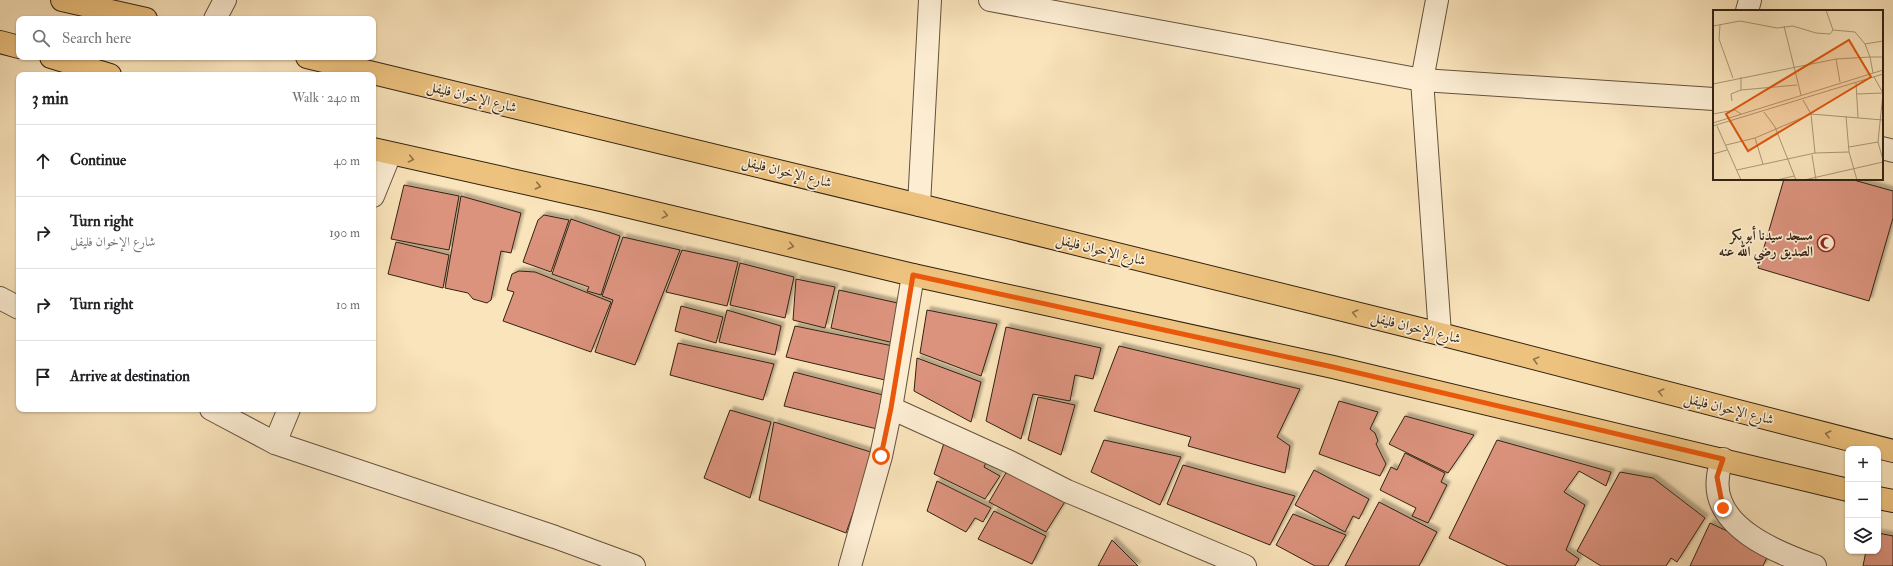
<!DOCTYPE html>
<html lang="en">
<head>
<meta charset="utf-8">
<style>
  :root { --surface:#fff; --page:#f2f2f2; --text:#202124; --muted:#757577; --line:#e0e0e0 }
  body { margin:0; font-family:"IM FELL Double Pica",Amiri,serif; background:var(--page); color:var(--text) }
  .controls { position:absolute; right:12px; bottom:12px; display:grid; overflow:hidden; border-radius:8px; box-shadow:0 1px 3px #0004 }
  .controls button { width:36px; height:36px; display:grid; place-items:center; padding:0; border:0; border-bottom:1px solid var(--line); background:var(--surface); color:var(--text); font:20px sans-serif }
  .stop { position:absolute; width:12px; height:12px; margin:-9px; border:3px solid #ea580c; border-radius:50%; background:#fff }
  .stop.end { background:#ea580c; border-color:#fff; box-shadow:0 1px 4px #0008 }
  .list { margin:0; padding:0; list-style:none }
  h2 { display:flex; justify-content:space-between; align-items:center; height:52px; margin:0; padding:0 16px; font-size:17px }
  h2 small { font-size:13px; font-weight:400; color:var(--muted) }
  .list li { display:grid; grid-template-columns:26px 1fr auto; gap:12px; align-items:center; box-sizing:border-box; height:72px; padding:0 16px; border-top:1px solid var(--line) }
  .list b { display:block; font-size:15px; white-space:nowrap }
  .list p { margin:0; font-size:13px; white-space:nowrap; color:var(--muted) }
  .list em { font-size:13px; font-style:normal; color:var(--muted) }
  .icon { flex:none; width:22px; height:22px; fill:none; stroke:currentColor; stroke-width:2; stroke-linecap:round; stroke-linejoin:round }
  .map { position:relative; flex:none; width:1893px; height:566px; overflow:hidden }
  .search { position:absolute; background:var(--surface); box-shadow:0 1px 3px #0004; left:16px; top:16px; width:360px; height:44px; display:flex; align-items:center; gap:10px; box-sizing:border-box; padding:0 14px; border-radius:8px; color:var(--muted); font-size:15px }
  .panel { position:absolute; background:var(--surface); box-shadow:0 1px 3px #0004; left:16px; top:72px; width:360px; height:340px; border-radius:8px }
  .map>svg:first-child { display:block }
</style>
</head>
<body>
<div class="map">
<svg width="1893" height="566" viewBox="0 0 1893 566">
  <defs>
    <filter id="shadow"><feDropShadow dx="3.5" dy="-3.5" stdDeviation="1" flood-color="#0004"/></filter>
  </defs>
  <rect width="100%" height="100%" fill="#fae4bb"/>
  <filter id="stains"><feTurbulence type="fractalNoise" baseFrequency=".005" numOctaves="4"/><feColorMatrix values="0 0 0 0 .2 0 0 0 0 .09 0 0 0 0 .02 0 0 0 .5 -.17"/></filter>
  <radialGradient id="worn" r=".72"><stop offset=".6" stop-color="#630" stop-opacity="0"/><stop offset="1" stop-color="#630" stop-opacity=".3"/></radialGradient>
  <!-- building -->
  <g fill="#dc937e" stroke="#332212" filter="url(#shadow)">
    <polygon points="1784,179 1850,179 1893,191 1893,218 1869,301 1758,268"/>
    <polygon points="404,185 459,196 449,250 391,239"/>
    <polygon points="461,196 521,213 511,253 501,251 491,300 487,303 473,299 468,293 445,288"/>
    <polygon points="544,215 569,220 551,272 523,262 538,220"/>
    <polygon points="571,219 620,236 601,295 587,291 589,287 552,274"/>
    <polygon points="623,237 680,250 635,365 595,352 613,300 602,296"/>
    <polygon points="396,242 449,255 443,288 388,274"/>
    <polygon points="682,250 738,262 727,306 666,292"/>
    <polygon points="740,263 794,277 785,318 730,305"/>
    <polygon points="519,271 535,272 611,302 591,352 503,321 514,292 507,290 512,274"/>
    <polygon points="796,279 835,287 825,328 793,320"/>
    <polygon points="839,290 902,304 894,343 831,328"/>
    <polygon points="681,306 723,317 716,343 675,331"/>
    <polygon points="727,310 781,326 775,355 719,342"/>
    <polygon points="927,310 997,324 981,376 920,353"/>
    <polygon points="795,326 893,346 885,380 786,357"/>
    <polygon points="1006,327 1101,348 1093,379 1075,375 1070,401 1033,394 1021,439 986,421"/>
    <polygon points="678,343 774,364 763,400 670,375"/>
    <polygon points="1119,346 1300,389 1277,437 1290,446 1285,473 1188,446 1191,437 1094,411"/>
    <polygon points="917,358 981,382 971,422 914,391"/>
    <polygon points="794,372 883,395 877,429 784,406"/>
    <polygon points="1038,397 1075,405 1061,455 1028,440"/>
    <polygon points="1339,401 1378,412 1370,429 1375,433 1378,441 1376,444 1386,464 1380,476 1319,454"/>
    <polygon points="730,410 771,422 750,498 704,478"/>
    <polygon points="1405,416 1474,435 1448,473 1389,444"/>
    <polygon points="774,422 874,453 846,533 759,500"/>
    <polygon points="945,440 988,458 984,467 1000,476 985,499 934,474"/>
    <polygon points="1104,440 1181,457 1160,505 1091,472"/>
    <polygon points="1497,440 1611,472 1606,486 1579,471 1564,492 1585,505 1566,550 1579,559 1575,566 1508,566 1449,538"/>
    <polygon points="1405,453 1445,473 1441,482 1447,485 1428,523 1412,516 1416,508 1380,490 1391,467 1397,470"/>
    <polygon points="1183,465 1295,496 1270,545 1167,504"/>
    <polygon points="1314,470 1369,499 1359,519 1353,516 1345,532 1295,505"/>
    <polygon points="1007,471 1066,500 1046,532 989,502"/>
    <polygon points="1620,472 1653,478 1705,518 1677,562 1671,558 1666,566 1601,566 1577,551"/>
    <polygon points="937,481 991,508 983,522 975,518 966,532 927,511"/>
    <polygon points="1379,502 1437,532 1419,566 1345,566"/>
    <polygon points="994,511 1046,536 1032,564 978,539"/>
    <polygon points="1293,514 1346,535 1328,566 1315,566 1276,545"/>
    <polygon points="1710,523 1770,551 1763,566 1690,566"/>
    <polygon points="1878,533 1893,536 1893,566 1863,566 1866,551 1878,551"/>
    <polygon points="1112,540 1138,566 1098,566"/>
  </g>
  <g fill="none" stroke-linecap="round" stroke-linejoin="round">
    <defs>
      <g id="minor">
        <polyline points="990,0 1422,80 1714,99"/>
        <polyline points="1437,0 1422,80 1440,334"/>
        <polyline points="1747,11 1750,0"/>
        <polyline points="215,19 225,0"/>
        <polyline points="1882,148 1893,151"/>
        <polyline points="373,196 390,154"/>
        <polyline points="919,205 930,0"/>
        <polyline points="0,298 19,308"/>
        <polyline points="891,408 1010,462 1067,491 1245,566"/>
        <polyline points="211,409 275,443 555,537 634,566"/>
        <polyline points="275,443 289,409"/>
        <path d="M1723 459C1721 465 1718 471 1718 477 1711 527 1778 553 1815 566"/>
        <polyline points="850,566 881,456 891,408 913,275"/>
      </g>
      <g id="primary">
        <polyline points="62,0 146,19"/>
        <polyline points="0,42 19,47"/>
        <polyline points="51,57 110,75"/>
        <polyline points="307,57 919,205 1440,334 1893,451"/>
        <polyline points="373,149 601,200 913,275 1333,367 1848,490"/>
        <polyline points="1878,498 1893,501"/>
      </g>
    </defs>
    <!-- minor casing -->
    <use href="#minor" stroke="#65523c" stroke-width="24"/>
    <!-- primary casing -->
    <use href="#primary" stroke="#332212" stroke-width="24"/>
    <!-- minor -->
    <use href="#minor" stroke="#fcedd3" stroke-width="22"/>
    <!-- primary -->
    <use href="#primary" stroke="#edc27e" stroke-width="22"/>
  </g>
  <!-- one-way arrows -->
  <defs><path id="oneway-chevron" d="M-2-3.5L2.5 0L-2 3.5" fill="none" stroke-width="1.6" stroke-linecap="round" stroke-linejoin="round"/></defs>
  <g stroke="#907248">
    <use href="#oneway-chevron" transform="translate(411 159) rotate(12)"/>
    <use href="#oneway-chevron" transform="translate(538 186) rotate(12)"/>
    <use href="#oneway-chevron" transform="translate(665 215) rotate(14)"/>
    <use href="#oneway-chevron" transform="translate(791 246) rotate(14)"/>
    <use href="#oneway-chevron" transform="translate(1355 313) rotate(-166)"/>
    <use href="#oneway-chevron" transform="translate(1536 360) rotate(-165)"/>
    <use href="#oneway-chevron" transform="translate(1661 392) rotate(-166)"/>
    <use href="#oneway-chevron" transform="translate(1828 434) rotate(-166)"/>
  </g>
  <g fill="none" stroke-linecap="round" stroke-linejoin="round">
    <!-- route -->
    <polyline stroke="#ea580c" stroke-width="5" points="881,456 891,408 913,275 1333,367 1723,459 1717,477 1723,508"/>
  </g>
  <!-- icons -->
  <defs>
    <symbol id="mosque-ring" viewBox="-11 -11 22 22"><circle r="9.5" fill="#fcedd3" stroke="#8f2418" stroke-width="1.5"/><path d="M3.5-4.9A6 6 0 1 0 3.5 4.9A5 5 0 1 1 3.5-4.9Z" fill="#8f2418"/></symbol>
  </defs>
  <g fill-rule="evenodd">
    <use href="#mosque-ring" x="1816" y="233" width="20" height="20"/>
  </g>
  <g text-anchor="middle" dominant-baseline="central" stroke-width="3.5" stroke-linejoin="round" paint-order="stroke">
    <!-- street labels -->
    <g font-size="14" fill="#332212" stroke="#fcedd3">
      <text transform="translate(472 97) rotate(14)">شارع الإخوان فليفل</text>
      <text transform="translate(787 172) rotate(14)">شارع الإخوان فليفل</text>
      <text transform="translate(1101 250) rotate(14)">شارع الإخوان فليفل</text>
      <text transform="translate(1416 328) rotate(14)">شارع الإخوان فليفل</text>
      <text transform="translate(1729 409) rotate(14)">شارع الإخوان فليفل</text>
    </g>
    <!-- poi labels -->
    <g font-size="14" font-weight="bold" fill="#332212" stroke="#fcedd3" text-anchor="end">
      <text x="1813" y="235">مسجد سيدنا أبو بكر<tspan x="1813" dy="16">الصديق رضي الله عنه</tspan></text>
    </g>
  </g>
  <!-- overview -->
  <g transform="translate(1713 10)">
    <rect width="170" height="170" fill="#fae4bb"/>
    <path fill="none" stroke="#aa9677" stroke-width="1" d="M7 15 6 29 20 68M0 16 27 11 64 18 80 16 103 23 117 24 120 20M71 16 88 85M152 34 170 31M123 49 127 72M160 63 157 47H170M28 67V80L84 75M161 67 170 83 165 132 170 150M143 73 145 108M0 74 123 49 157 47 152 34 142 22 120 20 113 0M144 84 170 83M90 90 98 104 170 110M19 91 18 84 28 80M51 102 62 117 83 170M0 104 22 100 28 104M133 106 136 142 144 170M0 113 170 60M0 116 170 64M4 116 28 170M42 128 50 154M13 135 42 128 98 104 102 143M136 137 165 132M0 144 14 140M99 145 103 170M24 160 102 143 136 142M64 170 81 166M91 170 170 152"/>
    <path fill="#df560c" fill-opacity="0.15" stroke="#df560c" stroke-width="2" d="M136 30 158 67 35 141 13 104Z"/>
    <rect width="170" height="170" fill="none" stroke="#332212" stroke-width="2"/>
  </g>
  <rect width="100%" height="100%" filter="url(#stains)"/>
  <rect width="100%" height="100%" fill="url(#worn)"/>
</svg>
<div class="controls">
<button>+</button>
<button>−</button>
<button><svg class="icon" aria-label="layers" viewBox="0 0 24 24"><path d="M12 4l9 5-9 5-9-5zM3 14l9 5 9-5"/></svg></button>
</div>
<div class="stop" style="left:881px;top:456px"></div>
<div class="stop end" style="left:1723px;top:508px"></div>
<div class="search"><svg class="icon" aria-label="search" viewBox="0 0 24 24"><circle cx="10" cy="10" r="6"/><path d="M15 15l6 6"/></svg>Search here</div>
<section class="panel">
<h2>3 min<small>Walk · 240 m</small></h2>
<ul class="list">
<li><svg class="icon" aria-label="ahead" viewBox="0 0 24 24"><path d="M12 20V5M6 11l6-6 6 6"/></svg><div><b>Continue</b></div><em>40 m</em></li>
<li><svg class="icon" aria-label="right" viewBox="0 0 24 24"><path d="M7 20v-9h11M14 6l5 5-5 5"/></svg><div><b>Turn right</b><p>شارع الإخوان فليفل</p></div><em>190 m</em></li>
<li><svg class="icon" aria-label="right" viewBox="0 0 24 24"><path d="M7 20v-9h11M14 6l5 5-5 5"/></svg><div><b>Turn right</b></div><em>10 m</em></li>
<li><svg class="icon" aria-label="arrive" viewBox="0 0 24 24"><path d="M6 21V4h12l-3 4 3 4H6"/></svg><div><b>Arrive at destination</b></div></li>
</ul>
</section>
</div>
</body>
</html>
